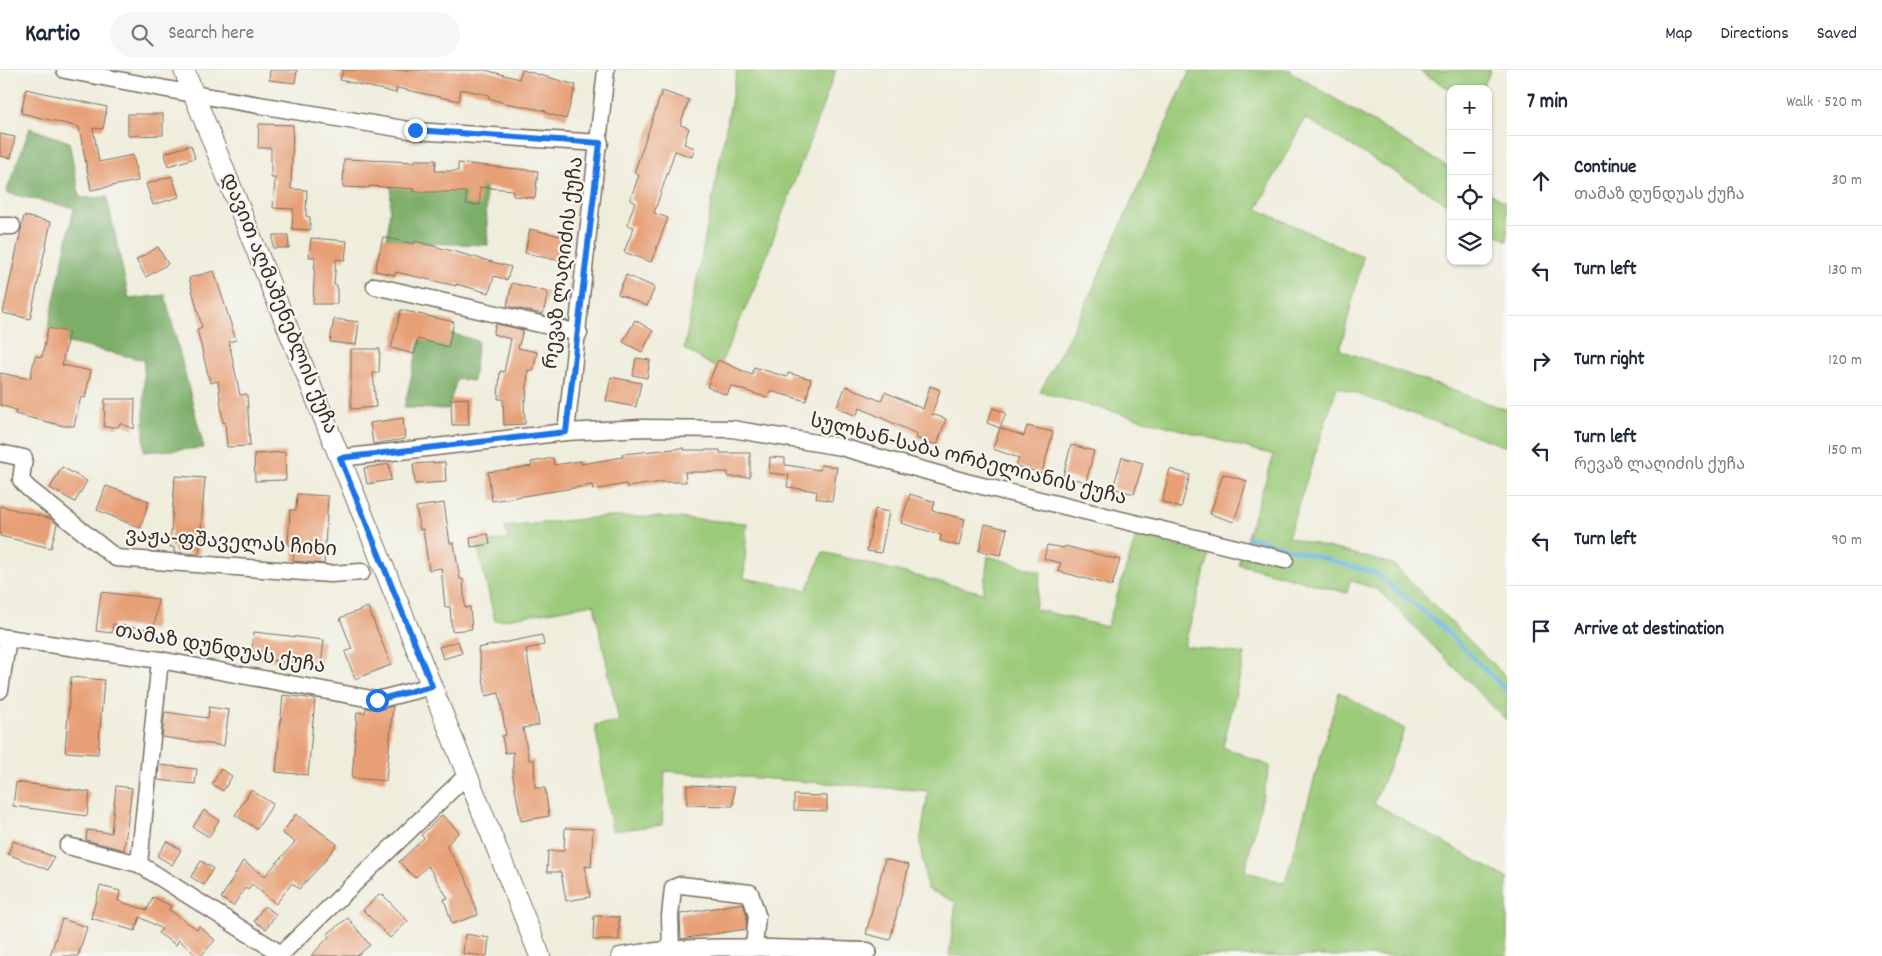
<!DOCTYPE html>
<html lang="en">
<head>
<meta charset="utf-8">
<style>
  :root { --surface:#fff; --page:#f6f6f7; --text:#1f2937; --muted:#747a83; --line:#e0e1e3 }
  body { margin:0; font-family:Dekko,"Noto Sans Georgian",sans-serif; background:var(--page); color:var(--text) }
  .controls { position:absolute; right:15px; top:15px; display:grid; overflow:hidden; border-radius:10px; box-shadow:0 1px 4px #0004 }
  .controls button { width:45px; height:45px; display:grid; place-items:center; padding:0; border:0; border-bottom:1px solid var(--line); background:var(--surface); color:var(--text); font:25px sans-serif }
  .stop { position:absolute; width:15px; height:15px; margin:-11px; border:4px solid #1a73e8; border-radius:50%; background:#fff }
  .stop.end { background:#1a73e8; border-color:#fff; box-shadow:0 1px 5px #0008 }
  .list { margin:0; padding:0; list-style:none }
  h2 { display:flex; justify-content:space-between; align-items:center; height:65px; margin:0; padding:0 20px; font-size:21px }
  h2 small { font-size:16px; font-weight:400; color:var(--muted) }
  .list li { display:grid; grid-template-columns:32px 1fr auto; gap:15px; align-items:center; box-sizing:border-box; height:90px; padding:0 20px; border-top:1px solid var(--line) }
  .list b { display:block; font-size:19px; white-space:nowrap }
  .list p { margin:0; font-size:16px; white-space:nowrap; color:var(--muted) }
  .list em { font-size:16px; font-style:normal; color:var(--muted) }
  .icon { flex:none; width:28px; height:28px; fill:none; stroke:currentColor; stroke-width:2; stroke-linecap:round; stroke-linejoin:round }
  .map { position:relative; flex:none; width:1507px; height:886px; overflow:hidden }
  header { display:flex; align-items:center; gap:30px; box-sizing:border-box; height:70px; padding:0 25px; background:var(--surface); border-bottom:1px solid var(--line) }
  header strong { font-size:24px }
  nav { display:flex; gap:28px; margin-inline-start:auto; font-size:18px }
  .search { width:350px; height:45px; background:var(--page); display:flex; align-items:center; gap:12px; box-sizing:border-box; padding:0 18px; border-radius:28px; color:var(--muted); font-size:19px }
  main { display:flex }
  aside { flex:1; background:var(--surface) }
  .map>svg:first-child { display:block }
</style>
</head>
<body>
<header>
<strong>Kartio</strong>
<div class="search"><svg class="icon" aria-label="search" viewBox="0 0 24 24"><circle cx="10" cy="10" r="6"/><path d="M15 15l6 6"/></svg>Search here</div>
<nav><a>Map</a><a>Directions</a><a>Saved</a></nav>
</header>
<main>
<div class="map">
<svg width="1507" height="886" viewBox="0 0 1507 886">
  <rect width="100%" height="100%" fill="#f6f6f2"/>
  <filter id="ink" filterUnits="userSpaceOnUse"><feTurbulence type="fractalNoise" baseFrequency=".02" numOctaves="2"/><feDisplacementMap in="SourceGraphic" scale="10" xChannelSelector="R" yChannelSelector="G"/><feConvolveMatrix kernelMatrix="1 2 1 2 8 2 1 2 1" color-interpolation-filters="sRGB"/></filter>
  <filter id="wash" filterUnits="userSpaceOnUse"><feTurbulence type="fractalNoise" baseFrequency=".0096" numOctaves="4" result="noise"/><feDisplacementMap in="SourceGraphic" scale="20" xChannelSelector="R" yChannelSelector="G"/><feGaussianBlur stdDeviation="1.12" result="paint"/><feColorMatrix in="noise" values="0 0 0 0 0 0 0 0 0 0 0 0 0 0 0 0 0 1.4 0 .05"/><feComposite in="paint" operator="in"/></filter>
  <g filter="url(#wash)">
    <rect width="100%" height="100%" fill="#efeddb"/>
    <!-- green -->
    <g fill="#9bca79" stroke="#6b7a4c">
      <polygon points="737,0 836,0 755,217 718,299 684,279"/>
      <polygon points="1190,0 1291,0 1291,2 1451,99 1451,136 1305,48 1257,139 1363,187 1340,280 1507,340 1507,377 1337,317 1288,467 1393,494 1507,608 1507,651 1378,520 1350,510 1347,523 1238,494 1274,385 1040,322 1085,236"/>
      <polygon points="1418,0 1491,0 1482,19 1451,20"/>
      <polygon points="1488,122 1507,133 1507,171 1488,159"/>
      <polygon points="602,447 662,447 747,453 744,508 807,520 823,482 983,523 988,486 1041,502 1035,539 1107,557 1137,464 1209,486 1184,576 1245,584 1223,677 1270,696 1245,801 1285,813 1339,622 1405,659 1374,733 1507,808 1507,886 949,886 956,832 927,819 920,774 928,721 665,701 662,755 612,761 595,655 619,651 594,534 495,551 477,474 509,469 505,457"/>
    </g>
    <!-- forest -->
    <g fill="#7cae69" stroke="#5c6c44">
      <polygon points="30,58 69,72 80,128 107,127 129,229 165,225 204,378 144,382 144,290 46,268 74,138 6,123"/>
      <polygon points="485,109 488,175 387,172 392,112"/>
      <polygon points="423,255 478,271 473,311 457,309 448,339 404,338"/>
    </g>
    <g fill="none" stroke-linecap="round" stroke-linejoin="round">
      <!-- stream -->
      <polyline stroke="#68b3e1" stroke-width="4" points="1248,467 1375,503 1439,554 1507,621"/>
    </g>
    <g id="blocks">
      <!-- building -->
      <g fill="#e79f75">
        <polygon points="270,0 297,0 295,13 269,10"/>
        <polygon points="343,0 485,0 519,9 522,0 576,15 566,49 546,43 546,41 505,33 488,28 489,25 461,19 459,31 397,18 396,23 379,19 340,10"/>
        <polygon points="26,19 107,37 103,59 93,58 99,92 133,85 138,111 91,120 79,57 21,43"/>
        <polygon points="662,21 689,30 680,55 689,58 684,74 695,78 692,87 675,81 654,143 668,148 651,192 624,182 634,157 627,155 635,132 630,130 639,105 634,103"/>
        <polygon points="128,44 163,44 163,65 128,66"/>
        <polygon points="259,54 293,55 291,119 307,120 306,146 310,147 310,160 292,159 293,139 273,138 275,108 271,108 271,78 258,78"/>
        <polygon points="0,64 15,67 11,88 0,86"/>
        <polygon points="191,75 195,88 168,96 165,83"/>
        <polygon points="344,89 415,92 415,90 436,90 435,101 458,101 458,93 538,101 535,128 513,126 513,120 480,117 480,135 466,134 466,122 413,122 414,119 369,116 369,118 343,117"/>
        <polygon points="172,106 179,127 153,135 146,114"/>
        <polygon points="24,146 51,152 30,249 3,243"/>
        <polygon points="530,159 565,167 560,191 525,183"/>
        <polygon points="273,165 288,165 289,178 273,178"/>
        <polygon points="383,167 414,174 415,171 511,197 507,210 494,206 489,223 456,214 456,216 396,202 395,205 375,201"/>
        <polygon points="311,168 347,171 345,190 336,189 334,215 337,215 337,234 313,234 315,187 309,187"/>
        <polygon points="158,177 168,194 146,207 136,190"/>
        <polygon points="214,201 236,270 229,272 240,325 247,324 250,376 227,377 225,352 223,353 218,311 210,313 197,259 202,257 189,208"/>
        <polygon points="626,205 655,217 647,236 618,224"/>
        <polygon points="512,213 548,222 543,244 507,236"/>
        <polygon points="401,240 454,252 448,277 418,269 414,284 391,278"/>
        <polygon points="334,249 359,252 356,275 330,272"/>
        <polygon points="635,250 653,261 642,282 623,272"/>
        <polygon points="496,254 523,260 518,278 537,282 533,301 528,300 526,331 524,330 525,354 504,355 503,329 498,329 500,301 504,302 511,269 493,264"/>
        <polygon points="48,258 69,262 62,295 91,301 85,328 81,327 74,356 64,356 15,344 16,340 0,335 0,303 30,309 35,286 42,287"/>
        <polygon points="351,279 380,279 379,303 373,303 376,337 351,339"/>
        <polygon points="636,288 650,290 647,308 633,305"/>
        <polygon points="718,290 752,305 754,297 787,307 788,303 811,309 806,331 770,321 768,328 731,316 727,325 707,317"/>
        <polygon points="611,307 641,313 636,337 606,331"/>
        <polygon points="846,316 881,331 885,322 923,339 930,316 940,320 932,344 946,349 937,375 916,368 917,364 860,338 856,346 837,337"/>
        <polygon points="468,328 469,355 452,355 451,329"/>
        <polygon points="105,329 135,329 134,359 120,353 118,357 104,357"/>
        <polygon points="993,338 1006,343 1000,358 987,353"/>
        <polygon points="403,348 405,369 373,374 370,353"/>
        <polygon points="1027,356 1053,362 1042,403 1016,396 1019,388 993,379 1000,358 1024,366"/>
        <polygon points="1071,375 1094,381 1086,412 1063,406"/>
        <polygon points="684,378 684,380 720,380 720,383 750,383 750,407 728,407 728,402 685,402 686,412 663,412 627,417 626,414 593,420 592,415 492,431 488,402 532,396 531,392 553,388 554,395 581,391 581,394 623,387 622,384"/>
        <polygon points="285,382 286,410 255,411 254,384"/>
        <polygon points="770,387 785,388 785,395 820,400 821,395 837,397 832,431 816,428 817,421 787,417 789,405 769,403"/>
        <polygon points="1122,387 1143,393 1134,424 1113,418"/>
        <polygon points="445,392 446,412 415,414 413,394"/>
        <polygon points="389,394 391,410 367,414 364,398"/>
        <polygon points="62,397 87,411 75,432 50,418"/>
        <polygon points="1170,399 1190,405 1181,438 1162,432"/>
        <polygon points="1223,404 1247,411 1234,452 1210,444"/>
        <polygon points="175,406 205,408 199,484 174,482 174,477 170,477"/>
        <polygon points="106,416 149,431 140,458 97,440"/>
        <polygon points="297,424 328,426 324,494 293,491 294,475 288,475 290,440 296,440"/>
        <polygon points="910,424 935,432 932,441 965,449 959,476 940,471 941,465 901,453"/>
        <polygon points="444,433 450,473 454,473 460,509 463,509 465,538 470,537 472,559 452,561 450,537 445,537 441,498 429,500 423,459 420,460 416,437"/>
        <polygon points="0,436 49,448 57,454 51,478 0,466"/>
        <polygon points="875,439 889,442 881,483 867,481"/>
        <polygon points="985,454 1007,459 1001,485 979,481"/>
        <polygon points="488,464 490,474 471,477 470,467"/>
        <polygon points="1047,475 1064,478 1065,476 1120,490 1112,516 1058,501 1061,493 1044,489"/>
        <polygon points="101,522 158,529 154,560 113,554 112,563 96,561"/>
        <polygon points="368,537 391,595 355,609 345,582 352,579 340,548"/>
        <polygon points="254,562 324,570 321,596 251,588"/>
        <polygon points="542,565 544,575 526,579 539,655 523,658 529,690 534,690 535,718 545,718 549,746 521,751 513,707 513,682 505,683 502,666 506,665 499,623 486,626 478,578"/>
        <polygon points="458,571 462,583 443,589 439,577"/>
        <polygon points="71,607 104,610 98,684 65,682"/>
        <polygon points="283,625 315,629 308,705 276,702"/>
        <polygon points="393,636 386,711 352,708 357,642 365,643 366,638 379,640"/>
        <polygon points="209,637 229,640 224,676 162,667 165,642 208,648"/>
        <polygon points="159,695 197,699 195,714 158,710"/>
        <polygon points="221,699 232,706 223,721 212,714"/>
        <polygon points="16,712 90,722 87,746 13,736"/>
        <polygon points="687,715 734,717 733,736 687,735"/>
        <polygon points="116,716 132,718 124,780 86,770 87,760 111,763"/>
        <polygon points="251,720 273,734 257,759 235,745"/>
        <polygon points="794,725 827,726 827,741 794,740"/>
        <polygon points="204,740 219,750 209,767 193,757"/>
        <polygon points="296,744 337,774 323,793 299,819 292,813 276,834 252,814 248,820 245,818 233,836 221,828 243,791 265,806 295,772 282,763"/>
        <polygon points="442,745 459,762 446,776 466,808 478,845 452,854 444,829 448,828 428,796 415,808 399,792 424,768 421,765"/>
        <polygon points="565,758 593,759 591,797 585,796 590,827 566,831 561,802 547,802 548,781 564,781"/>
        <polygon points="13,771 54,787 48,800 8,784"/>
        <polygon points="167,771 181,780 172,795 157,786"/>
        <polygon points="885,789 909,795 890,870 866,864"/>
        <polygon points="201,791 213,798 204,815 191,807"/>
        <polygon points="100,816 120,821 118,831 147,840 153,827 171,836 169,840 197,859 199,856 215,870 201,886 197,886 179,870 176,875 158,863 162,859 140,847 135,861 91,848"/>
        <polygon points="381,823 408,851 390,868 363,840"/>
        <polygon points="743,833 747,846 746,859 681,869 680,844"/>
        <polygon points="264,836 276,844 266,859 254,851"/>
        <polygon points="594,846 619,847 619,870 593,870"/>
        <polygon points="348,848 370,875 357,886 311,886 329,867 327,864"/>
        <polygon points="62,849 87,857 78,886 50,886"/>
        <polygon points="465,864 489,868 487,886 463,884"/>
      </g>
    </g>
  </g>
  <g filter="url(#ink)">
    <use href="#blocks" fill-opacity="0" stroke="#7a6e60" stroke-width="1"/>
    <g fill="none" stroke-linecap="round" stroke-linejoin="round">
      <defs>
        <g id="minor">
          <polyline points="65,0 193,24 415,61 600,73"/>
          <polyline points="0,156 12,156"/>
          <polyline points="375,216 579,263"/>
          <polyline points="566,362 606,0"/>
          <polyline points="0,383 24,388 21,410 28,418 116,488 330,504 362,502"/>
          <polyline points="340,388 566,362 642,358 732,359 841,377 966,412 1285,490"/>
          <polyline points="0,567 160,590 377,630 432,616"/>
          <polyline points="0,620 8,568"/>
          <polyline points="68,776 139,794 281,884"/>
          <polyline points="139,794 160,590"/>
          <polyline points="671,880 670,846 673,818 681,815 750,823 757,845 754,878"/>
          <polyline points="279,886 467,705"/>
          <path d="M620 886C701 872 785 879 868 881"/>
        </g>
        <polyline id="major" points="184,0 540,886"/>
      </defs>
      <!-- minor casing -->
      <use href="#minor" stroke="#7a6e60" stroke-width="19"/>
      <!-- major casing -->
      <use href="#major" stroke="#7a6e60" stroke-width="22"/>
      <!-- minor -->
      <use href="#minor" stroke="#fff" stroke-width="16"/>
      <!-- major -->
      <use href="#major" stroke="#fff" stroke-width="20"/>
    </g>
  </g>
  <g fill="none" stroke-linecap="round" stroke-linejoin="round" filter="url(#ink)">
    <!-- route -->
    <polyline stroke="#1a73e8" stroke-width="6" points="377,630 432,616 340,388 566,362 600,73 415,60"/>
  </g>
  <g text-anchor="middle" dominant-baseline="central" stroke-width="4.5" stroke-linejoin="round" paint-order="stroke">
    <!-- street labels -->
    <g font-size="20" fill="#3b2a1e" stroke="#f6f6f2">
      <text transform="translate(565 193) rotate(-83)">რევაზ ლაღიძის ქუჩა</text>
      <text transform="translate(278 234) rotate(68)">დავით აღმაშენებლის ქუჩა</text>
      <text transform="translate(968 391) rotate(14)">სულხან-საბა ორბელიანის ქუჩა</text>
      <text transform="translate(231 474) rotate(4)">ვაჟა-ფშაველას ჩიხი</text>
      <text transform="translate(220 580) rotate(10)">თამაზ დუნდუას ქუჩა</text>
    </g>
  </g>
</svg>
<div class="controls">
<button>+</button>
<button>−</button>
<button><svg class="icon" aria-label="locate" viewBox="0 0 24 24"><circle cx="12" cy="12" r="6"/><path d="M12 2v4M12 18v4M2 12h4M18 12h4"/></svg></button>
<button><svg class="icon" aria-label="layers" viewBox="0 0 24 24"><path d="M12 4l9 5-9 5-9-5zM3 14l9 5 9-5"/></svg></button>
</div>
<div class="stop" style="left:377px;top:630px"></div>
<div class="stop end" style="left:415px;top:60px"></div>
</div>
<aside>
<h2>7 min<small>Walk · 520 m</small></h2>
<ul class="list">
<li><svg class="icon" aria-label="ahead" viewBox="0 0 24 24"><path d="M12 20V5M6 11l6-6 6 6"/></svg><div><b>Continue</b><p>თამაზ დუნდუას ქუჩა</p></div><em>30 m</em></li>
<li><svg class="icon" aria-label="left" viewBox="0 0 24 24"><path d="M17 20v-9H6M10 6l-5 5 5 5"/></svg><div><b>Turn left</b></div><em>130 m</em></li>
<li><svg class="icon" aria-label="right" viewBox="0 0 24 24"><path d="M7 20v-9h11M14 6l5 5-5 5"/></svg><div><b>Turn right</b></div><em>120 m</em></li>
<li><svg class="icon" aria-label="left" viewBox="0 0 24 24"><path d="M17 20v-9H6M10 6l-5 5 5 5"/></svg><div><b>Turn left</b><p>რევაზ ლაღიძის ქუჩა</p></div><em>150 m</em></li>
<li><svg class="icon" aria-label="left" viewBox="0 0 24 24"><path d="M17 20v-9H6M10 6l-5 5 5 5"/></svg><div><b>Turn left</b></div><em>90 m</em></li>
<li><svg class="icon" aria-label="arrive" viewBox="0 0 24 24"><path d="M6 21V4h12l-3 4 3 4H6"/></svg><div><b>Arrive at destination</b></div></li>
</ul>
</aside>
</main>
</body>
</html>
